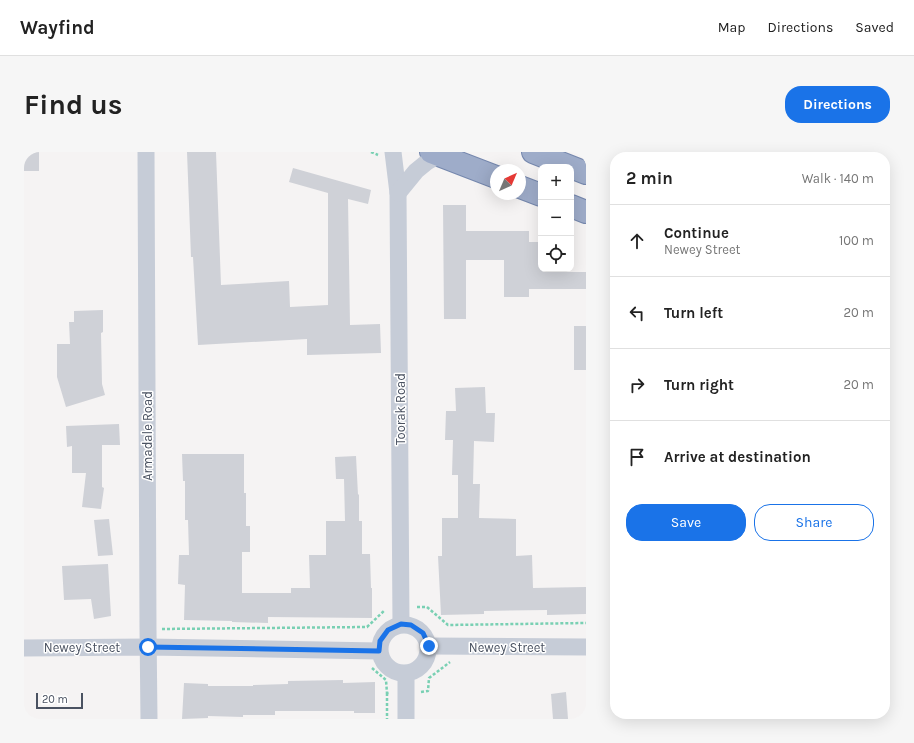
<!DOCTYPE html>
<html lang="en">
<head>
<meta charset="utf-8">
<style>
  :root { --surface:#fff; --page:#f6f6f6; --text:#222; --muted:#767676; --line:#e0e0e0; --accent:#1a73e8 }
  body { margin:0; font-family:Karla,sans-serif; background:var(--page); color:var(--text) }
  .controls { position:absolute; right:12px; top:12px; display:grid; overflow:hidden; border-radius:8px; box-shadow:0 4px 16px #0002 }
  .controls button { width:36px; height:36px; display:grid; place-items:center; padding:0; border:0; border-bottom:1px solid var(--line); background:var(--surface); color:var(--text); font:20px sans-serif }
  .compass { position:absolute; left:466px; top:12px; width:36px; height:36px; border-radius:50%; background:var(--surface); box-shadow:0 4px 16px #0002; rotate:44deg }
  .scale { position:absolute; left:12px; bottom:10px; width:47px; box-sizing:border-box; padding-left:4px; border:2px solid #4a5261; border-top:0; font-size:11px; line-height:14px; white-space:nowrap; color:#4a5261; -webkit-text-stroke:3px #fff; paint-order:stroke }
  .stop { position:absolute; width:12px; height:12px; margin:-9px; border:3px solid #1a73e8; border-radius:50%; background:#fff }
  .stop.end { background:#1a73e8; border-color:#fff; box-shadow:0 1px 4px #0008 }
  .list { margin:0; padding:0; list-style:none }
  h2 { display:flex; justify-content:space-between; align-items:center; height:52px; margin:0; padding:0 16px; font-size:17px }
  h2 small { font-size:13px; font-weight:400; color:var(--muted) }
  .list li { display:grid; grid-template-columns:26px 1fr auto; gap:12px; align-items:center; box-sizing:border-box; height:72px; padding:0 16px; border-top:1px solid var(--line) }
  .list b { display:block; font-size:15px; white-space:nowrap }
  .list p { margin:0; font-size:13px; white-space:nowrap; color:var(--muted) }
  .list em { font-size:13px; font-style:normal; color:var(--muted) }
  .actions { display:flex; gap:8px; padding:12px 16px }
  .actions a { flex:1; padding:9px 0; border:1px solid var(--accent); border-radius:16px; text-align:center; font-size:14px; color:var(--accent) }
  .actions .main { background:var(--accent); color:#fff }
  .icon { flex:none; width:22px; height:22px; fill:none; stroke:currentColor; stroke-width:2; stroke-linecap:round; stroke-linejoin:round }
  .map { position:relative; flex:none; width:562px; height:567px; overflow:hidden; border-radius:16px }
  header { display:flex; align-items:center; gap:24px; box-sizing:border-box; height:56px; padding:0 20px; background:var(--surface); border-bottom:1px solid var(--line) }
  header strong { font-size:19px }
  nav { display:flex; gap:22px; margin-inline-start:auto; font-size:14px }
  .intro { display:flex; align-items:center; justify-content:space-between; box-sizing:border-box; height:96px; padding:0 24px }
  h1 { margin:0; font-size:28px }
  .button { padding:10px 18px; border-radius:16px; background:var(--accent); color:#fff; font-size:14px; font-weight:700 }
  main { display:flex; gap:24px; padding:0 24px }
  aside { flex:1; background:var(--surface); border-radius:16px; box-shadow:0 4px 16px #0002 }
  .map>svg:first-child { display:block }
</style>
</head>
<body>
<header>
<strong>Wayfind</strong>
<nav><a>Map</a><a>Directions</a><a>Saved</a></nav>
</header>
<div class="intro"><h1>Find us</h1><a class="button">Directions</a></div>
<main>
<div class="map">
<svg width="562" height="567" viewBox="0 0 562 567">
  <rect width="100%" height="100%" fill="#f5f3f3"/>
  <!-- building -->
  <g fill="#cfd1d7">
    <rect x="0" y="0" width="15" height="19"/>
    <polygon points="163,0 192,0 197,133 265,129 266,155 304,153 304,41 265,30 269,16 347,38 344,52 324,47 326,173 356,172 357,201 283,203 283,187 174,193 169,105 167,105"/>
    <polygon points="419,53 442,53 442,79 505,79 505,90 517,90 517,117 534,117 534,120 562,120 562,137 505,137 505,145 480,145 480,108 442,108 442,167 420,167"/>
    <polygon points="79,158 79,180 77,181 78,232 81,243 42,255 33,225 33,192 46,192 45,170 50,170 50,159"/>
    <rect x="550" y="174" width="12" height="44"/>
    <polygon points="461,235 462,261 471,261 470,290 450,289 449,332 456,332 455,366 492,367 492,404 508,403 509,436 562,435 562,462 523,463 523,458 460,459 460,462 417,463 414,404 418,404 418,366 434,366 434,323 428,323 429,288 421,288 422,259 432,259 431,236"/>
    <polygon points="95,272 96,293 78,293 78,335 80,336 77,357 58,355 62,321 48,321 48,294 43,295 42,274"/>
    <polygon points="158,302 220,302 220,341 222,341 222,374 226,374 226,400 218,400 218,441 267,441 267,436 286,436 285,403 302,403 302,369 321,369 320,327 312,327 311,305 332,304 334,343 335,342 335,369 338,369 338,402 346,402 347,436 348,436 348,466 244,465 244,471 208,470 208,469 160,468 161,433 154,432 155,403 165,403 164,368 161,368 161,329 159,329"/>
    <polygon points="85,367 89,403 74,404 70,368"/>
    <polygon points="84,412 87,464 70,467 67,447 40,448 38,414"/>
    <polygon points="319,528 319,531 351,530 351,561 330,561 330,559 251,559 251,563 219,563 219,565 184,564 184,566 158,567 160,531 184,532 184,534 229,534 229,533 264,532 264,529"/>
    <polygon points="542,540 544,567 529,567 527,542"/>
  </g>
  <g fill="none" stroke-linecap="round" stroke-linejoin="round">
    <defs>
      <g id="trunk">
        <polyline points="407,0 472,25"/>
        <polyline points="509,0 562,21"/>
        <polyline points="496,35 517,43"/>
        <polyline points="547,54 562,60"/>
      </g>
    </defs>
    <!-- trunk casing -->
    <use href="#trunk" stroke="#7587ad" stroke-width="24"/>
    <!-- path -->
    <g stroke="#79d0b3" stroke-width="2.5" stroke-dasharray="3 2" stroke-linecap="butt">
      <polyline points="347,0 354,3"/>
      <polyline points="393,455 403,455 424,473 562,471"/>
      <polyline points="138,477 343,475 361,458"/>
      <polyline points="348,516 362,528 363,541 366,541"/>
      <polyline points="397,540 404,539 405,526 426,510"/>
      <polyline points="363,541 363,567"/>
    </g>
    <!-- minor -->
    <g stroke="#c6ccd7" stroke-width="17">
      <polyline points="122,0 124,477 125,567"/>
      <polyline points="369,0 374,41 377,472"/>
      <polyline points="374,41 392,19 403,10 415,3"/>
      <circle cx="380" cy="497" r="24"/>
      <polyline points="405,494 562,495"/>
      <polyline points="0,496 124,495 355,499"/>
      <polyline points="382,522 382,567"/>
    </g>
    <!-- trunk -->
    <use href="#trunk" stroke="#9eacc9" stroke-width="22"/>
  </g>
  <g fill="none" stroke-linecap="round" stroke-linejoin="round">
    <!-- route -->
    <polyline stroke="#1a73e8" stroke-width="5" points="124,495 355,499 356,489 364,478 377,472 387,473 399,481 405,494"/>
  </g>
  <g text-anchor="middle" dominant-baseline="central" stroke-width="3" stroke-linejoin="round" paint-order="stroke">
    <!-- street labels -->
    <g font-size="13" fill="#4a5261" stroke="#fff">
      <text transform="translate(376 257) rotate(-90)">Toorak Road</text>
      <text transform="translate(123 284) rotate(-90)">Armadale Road</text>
      <text x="58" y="495">Newey Street</text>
      <text x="483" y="495">Newey Street</text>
    </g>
  </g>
</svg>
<div class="controls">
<button>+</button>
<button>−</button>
<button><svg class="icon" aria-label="locate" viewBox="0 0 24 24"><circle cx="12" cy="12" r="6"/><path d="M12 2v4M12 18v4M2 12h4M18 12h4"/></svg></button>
</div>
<svg class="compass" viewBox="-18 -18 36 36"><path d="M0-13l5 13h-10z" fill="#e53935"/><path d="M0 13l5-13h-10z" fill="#767676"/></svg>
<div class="scale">20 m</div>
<div class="stop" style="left:124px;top:495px"></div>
<div class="stop end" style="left:405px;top:494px"></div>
</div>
<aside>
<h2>2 min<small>Walk · 140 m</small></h2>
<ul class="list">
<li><svg class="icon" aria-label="ahead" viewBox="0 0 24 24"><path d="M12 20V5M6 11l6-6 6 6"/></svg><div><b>Continue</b><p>Newey Street</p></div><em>100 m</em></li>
<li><svg class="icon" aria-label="left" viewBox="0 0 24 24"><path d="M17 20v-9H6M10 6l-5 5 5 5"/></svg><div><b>Turn left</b></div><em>20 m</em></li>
<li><svg class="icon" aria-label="right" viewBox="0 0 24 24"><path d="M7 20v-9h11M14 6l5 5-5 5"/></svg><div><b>Turn right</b></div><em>20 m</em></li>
<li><svg class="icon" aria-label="arrive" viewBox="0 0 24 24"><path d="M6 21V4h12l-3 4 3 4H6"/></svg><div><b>Arrive at destination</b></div></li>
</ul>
<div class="actions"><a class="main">Save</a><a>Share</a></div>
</aside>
</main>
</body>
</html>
